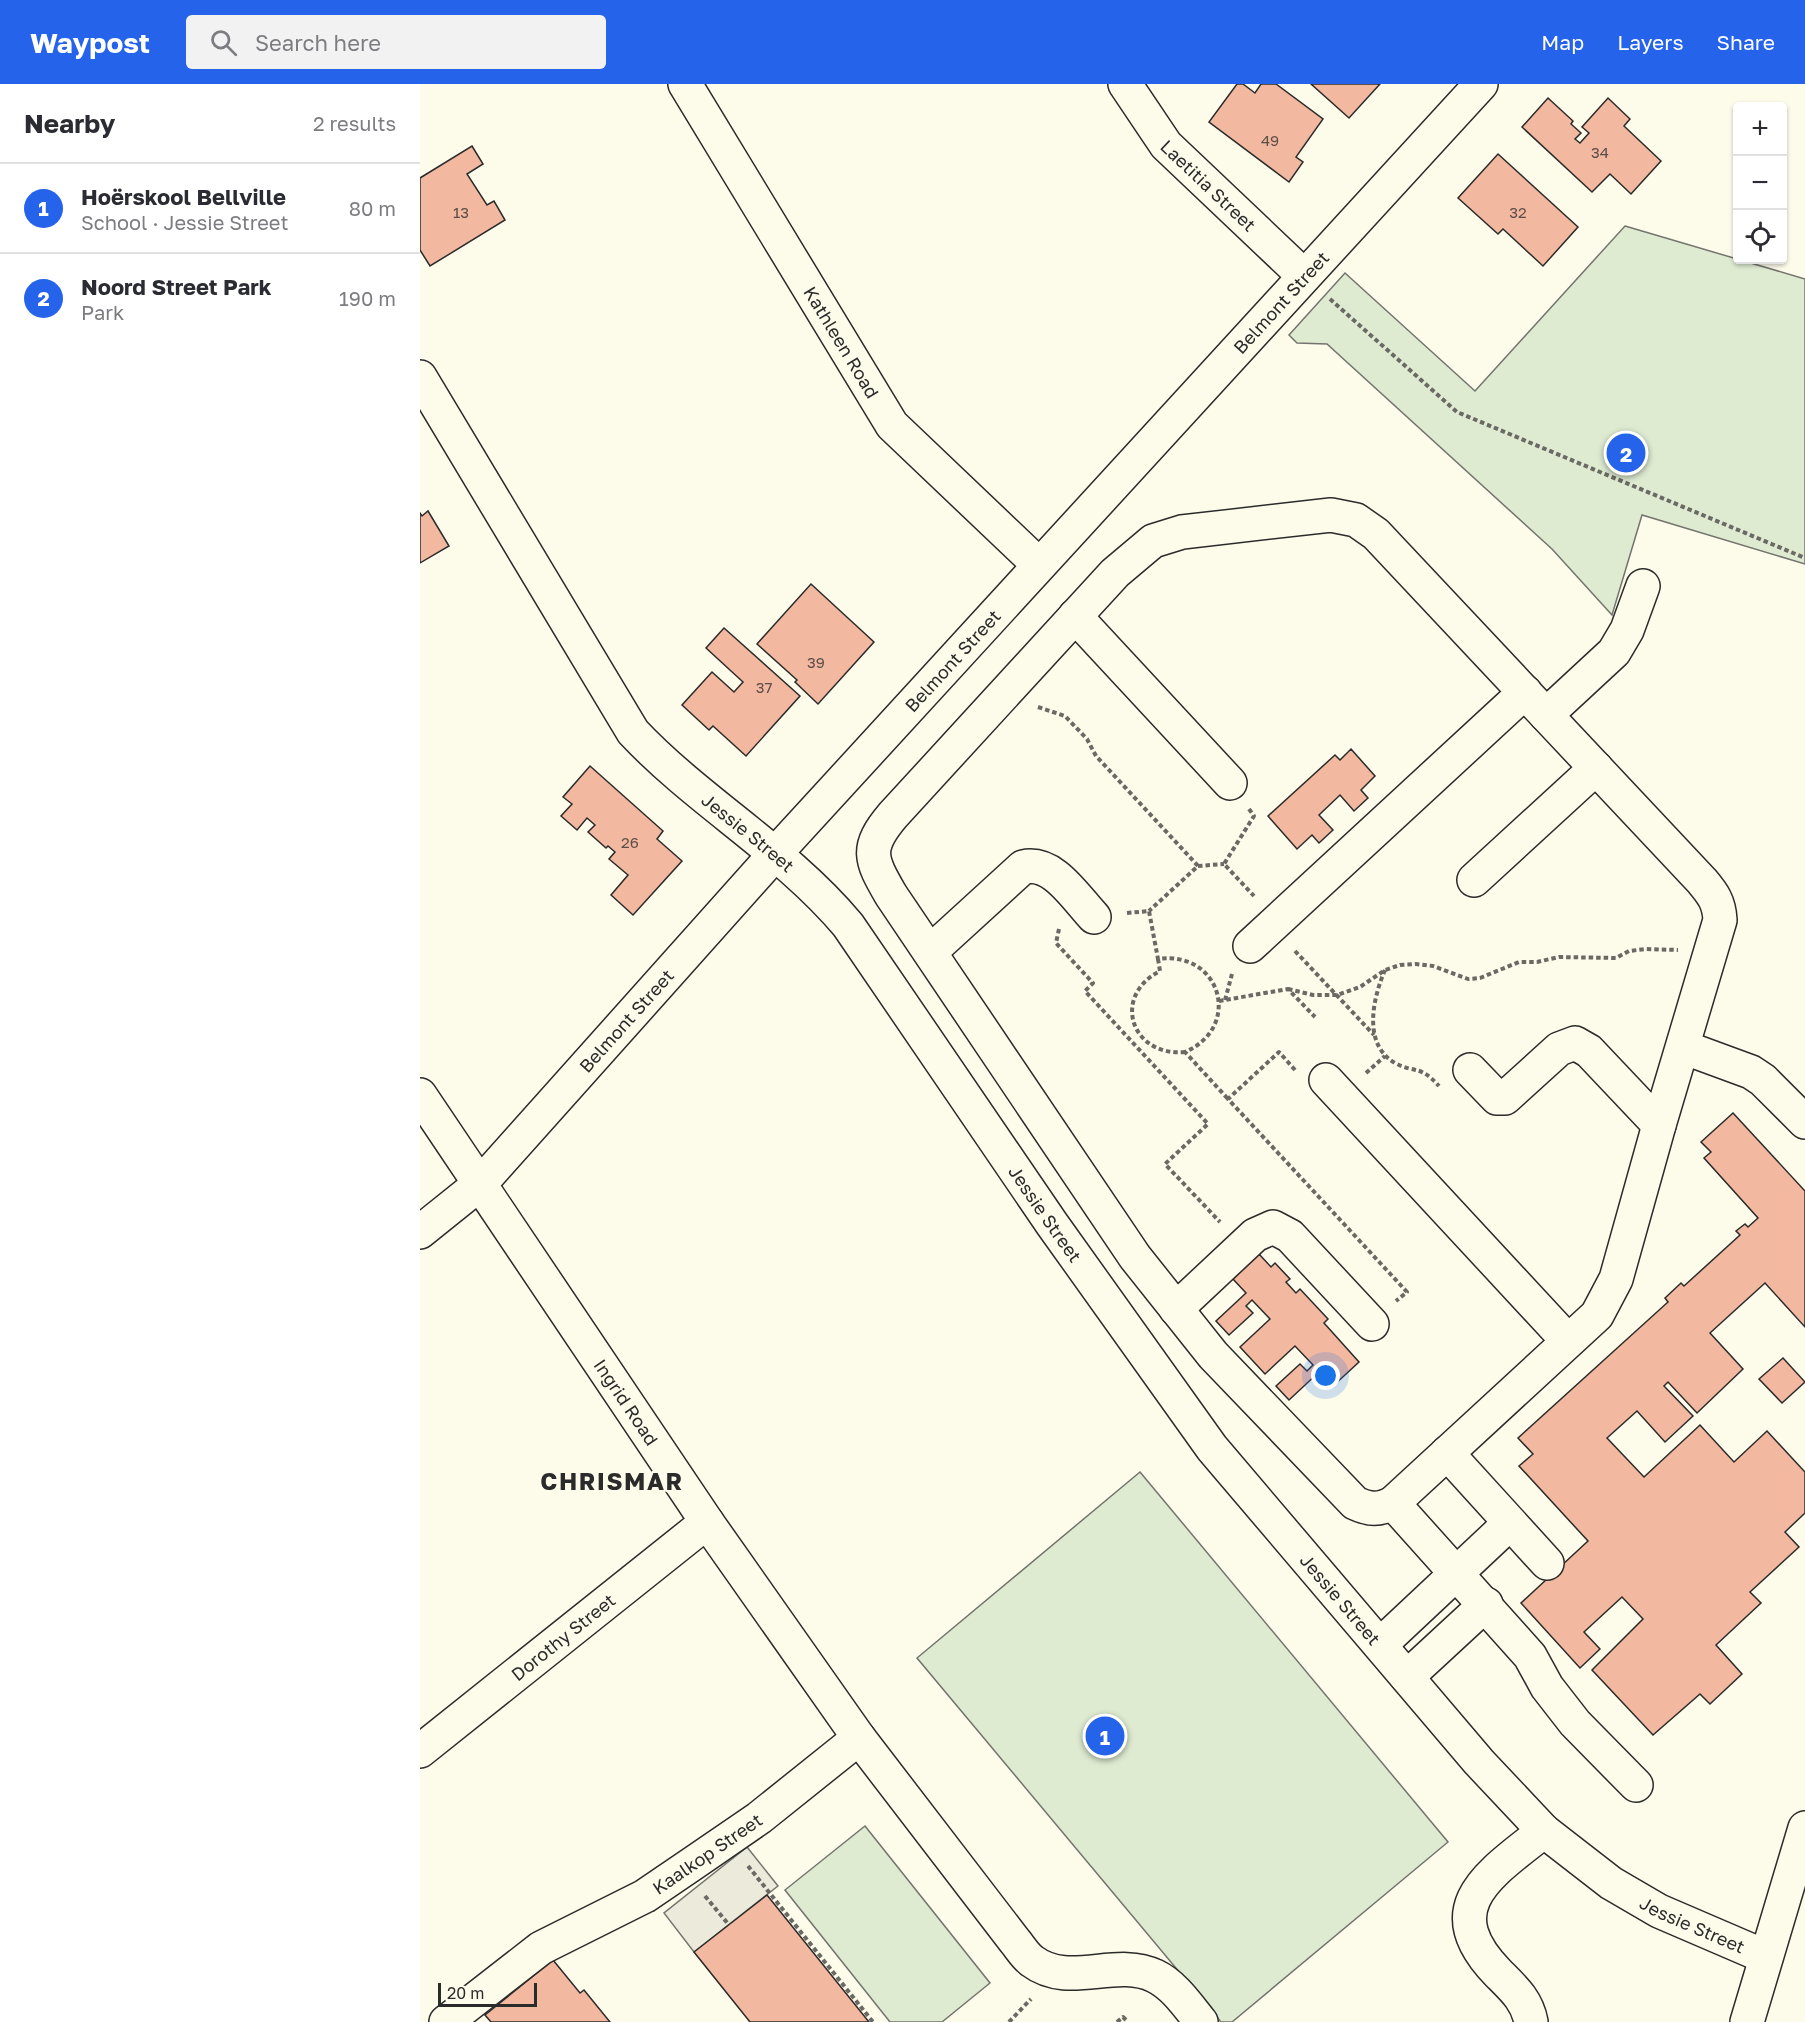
<!DOCTYPE html>
<html lang="en">
<head>
<meta charset="utf-8">
<style>
  :root { --surface:#fff; --page:#f2f2f3; --text:#2b2b33; --muted:#7c7c81; --line:#e1e1e2; --accent:#2563eb }
  body { margin:0; font-family:"Golos Text",sans-serif; background:var(--page); color:var(--text) }
  .controls { position:absolute; right:18px; top:18px; display:grid; overflow:hidden; border-radius:6px; box-shadow:0 2px 4px #0004 }
  .controls button { width:54px; height:54px; display:grid; place-items:center; padding:0; border:0; border-bottom:2px solid var(--line); background:var(--surface); color:var(--text); font:30px sans-serif }
  .scale { position:absolute; left:18px; bottom:15px; width:99px; box-sizing:border-box; padding-left:6px; border:3px solid #2b2b2b; border-top:0; font-size:16px; line-height:21px; white-space:nowrap; color:#2b2b2b; -webkit-text-stroke:4px #fdfbea; paint-order:stroke }
  .you { position:absolute; left:906px; top:1292px; width:21px; height:21px; margin:-15px; border:4px solid #fff; border-radius:50%; background:#1a73e8; box-shadow:0 0 0 9px #1a73e833 }
  .badge { display:grid; place-items:center; width:39px; height:39px; border-radius:50%; background:var(--accent); color:#fff; font-size:20px; font-weight:700 }
  .pin { position:absolute; translate:-50% -50%; border:3px solid #fff; box-shadow:0 2px 6px #0006 }
  .list { margin:0; padding:0; list-style:none }
  h2 { display:flex; justify-content:space-between; align-items:center; height:78px; margin:0; padding:0 24px; font-size:26px }
  h2 small { font-size:20px; font-weight:400; color:var(--muted) }
  .list li { display:grid; grid-template-columns:39px 1fr auto; gap:18px; align-items:center; box-sizing:border-box; height:90px; padding:0 24px; border-top:2px solid var(--line) }
  .list b { display:block; font-size:22px; white-space:nowrap }
  .list p { margin:0; font-size:20px; white-space:nowrap; color:var(--muted) }
  .list em { font-size:20px; font-style:normal; color:var(--muted) }
  .icon { flex:none; width:33px; height:33px; fill:none; stroke:currentColor; stroke-width:2; stroke-linecap:round; stroke-linejoin:round }
  .map { position:relative; flex:none; width:1385px; height:1938px; overflow:hidden }
  header { display:flex; align-items:center; gap:36px; box-sizing:border-box; height:84px; padding:0 30px; background:var(--accent); color:#fff }
  header strong { font-size:28px }
  nav { display:flex; gap:33px; margin-inline-start:auto; font-size:21px }
  .search { width:420px; height:54px; background:var(--page); display:flex; align-items:center; gap:15px; box-sizing:border-box; padding:0 21px; border-radius:6px; color:var(--muted); font-size:22px }
  main { display:flex }
  aside { flex:1; background:var(--surface) }
  .map>svg:first-child { display:block }
</style>
</head>
<body>
<header>
<strong>Waypost</strong>
<div class="search"><svg class="icon" aria-label="search" viewBox="0 0 24 24"><circle cx="10" cy="10" r="6"/><path d="M15 15l6 6"/></svg>Search here</div>
<nav><a>Map</a><a>Layers</a><a>Share</a></nav>
</header>
<main>
<aside>
<h2>Nearby<small>2 results</small></h2>
<ul class="list">
<li><span class="badge">1</span><div><b>Hoërskool Bellville</b><p>School · Jessie Street</p></div><em>80 m</em></li>
<li><span class="badge">2</span><div><b>Noord Street Park</b><p>Park</p></div><em>190 m</em></li>
</ul>
</aside>
<div class="map">
<svg width="1385" height="1938" viewBox="0 0 1385 1938">
  <rect width="100%" height="100%" fill="#fdfbea"/>
  <!-- green -->
  <g fill="#deebd1" stroke="#74746e" stroke-width="1.5">
    <polygon points="1205,142 1385,195 1385,480 1222,431 1192,531 1132,465 907,260 877,259 869,251 925,189 1055,307"/>
    <polygon points="720,1388 1028,1758 812,1938 801,1938 497,1574"/>
    <polygon points="445,1742 570,1899 522,1938 470,1938 365,1806"/>
  </g>
  <!-- parking -->
  <polygon fill="#eceadb" stroke="#74746e" stroke-width="1.5" points="327,1763 358,1802 274,1868 244,1829"/>
  <!-- building -->
  <g fill="#f2b8a0" stroke="#2b2b2b" stroke-width="1.5">
    <polygon points="817,0 823,0 835,9 841,0 856,0 903,35 876,73 883,78 869,98 789,38"/>
    <polygon points="891,0 960,0 929,34"/>
    <polygon points="1128,14 1153,37 1151,40 1161,49 1155,55 1160,59 1169,49 1162,43 1188,14 1210,35 1204,42 1241,77 1211,110 1190,90 1172,108 1102,43"/>
    <polygon points="52,62 63,80 47,90 67,121 74,117 85,136 10,182 0,166 0,94"/>
    <polygon points="1078,70 1158,143 1123,182 1083,145 1078,150 1038,114"/>
    <polygon points="8,427 29,462 0,479 0,429 2,432"/>
    <polygon points="391,500 454,558 398,620 375,598 377,596 337,560"/>
    <polygon points="304,544 380,612 326,672 293,642 289,646 262,621 292,588 314,608 323,598 286,564"/>
    <polygon points="931,665 955,692 941,706 948,714 934,727 920,711 899,731 913,746 899,759 892,751 877,765 848,732 915,671 920,676"/>
    <polygon points="170,682 243,747 237,755 262,777 213,831 191,811 208,791 189,775 195,768 188,762 186,764 168,748 175,741 167,734 157,746 141,732 152,720 143,713"/>
    <polygon points="1313,1029 1385,1107 1385,1243 1345,1199 1290,1249 1323,1285 1277,1329 1248,1298 1244,1302 1273,1332 1245,1358 1217,1327 1187,1354 1224,1393 1280,1341 1314,1378 1347,1347 1385,1388 1385,1429 1365,1448 1379,1463 1330,1508 1341,1519 1296,1561 1322,1590 1290,1620 1280,1610 1233,1651 1172,1586 1223,1535 1202,1513 1164,1548 1180,1565 1160,1584 1101,1519 1168,1457 1099,1382 1113,1370 1098,1354 1248,1218 1245,1214 1261,1199 1264,1202 1320,1151 1316,1147 1325,1140 1328,1143 1338,1134 1284,1074 1291,1068 1281,1058"/>
    <polygon points="839,1170 851,1183 855,1179 870,1195 866,1198 876,1209 880,1205 908,1235 904,1239 939,1278 912,1303 899,1288 869,1316 856,1302 880,1280 887,1287 893,1281 875,1262 845,1290 820,1263 850,1235 832,1216 826,1222 833,1229 809,1251 796,1237 826,1209 813,1195"/>
    <polygon points="1363,1274 1385,1298 1362,1319 1339,1295"/>
    <polygon points="347,1811 449,1938 330,1938 274,1868"/>
    <polygon points="133,1876 160,1909 164,1906 190,1938 71,1938 65,1931"/>
  </g>
  <g fill="none" stroke-linecap="round" stroke-linejoin="round">
    <defs>
      <g id="minor">
        <path id="s1" d="M265 0 472 341 619 481"/>
        <path id="s2" d="M705 0 746 61 884 192"/>
        <path id="s3" d="M0 293 213 648C279 718 366 767 428 841L632 1140 792 1364 1059 1678 1124 1747 1191 1799 1239 1827 1346 1873"/>
        <path d="M911 431 936 436 956 450 1282 797C1293 810 1299 818 1300 836L1239 1041 1196 1195 1177 1231 973 1419C959 1426 950 1426 935 1419L793 1271 715 1173 471 811C450 775 445 764 473 731L695 489 733 457 762 448Z"/>
        <polyline points="655,532 810,699"/>
        <polyline points="1126,631 1194,568 1207,546 1223,502"/>
        <polyline points="1054,796 1176,684"/>
        <polyline points="830,862 1105,608"/>
        <path d="M510 868 603 783C633 776 655 813 674 833"/>
        <polyline points="1263,963 1331,988 1343,996 1385,1038"/>
        <polyline points="1050,986 1077,1014 1085,1014 1139,965 1155,959 1169,967 1239,1041"/>
        <polyline points="906,996 1148,1257"/>
        <path id="s4" d="M0 1011 287 1438 439 1654 594 1856C600 1863 605 1872 612 1877 649 1905 695 1873 735 1892 754 1901 768 1922 781 1938"/>
        <path id="s5" d="M0 1148 61 1099 355 770 1061 0"/>
        <polyline points="756,1225 835,1151 853,1143 870,1152 952,1240"/>
        <polyline points="1027,1369 1127,1479"/>
        <polyline points="973,1419 1110,1572 1127,1603 1155,1639 1216,1701"/>
        <polyline points="960,1561 1090,1439"/>
        <polyline points="987,1593 1066,1520"/>
        <path id="s6" d="M0 1667 287 1438"/>
        <path id="s7" d="M26 1938 121 1864 225 1812 275 1778 339 1734 439 1654"/>
        <path d="M1111 1938C1107 1916 1093 1904 1078 1889 1014 1823 1070 1790 1124 1747"/>
        <polyline points="1327,1938 1385,1744"/>
      </g>
    </defs>
    <!-- minor casing -->
    <use href="#minor" stroke="#2b2b2b" stroke-width="36"/>
    <!-- path -->
    <g stroke="#6a6964" stroke-width="4" stroke-dasharray="4.5 3" stroke-linecap="butt">
      <polyline points="910,215 1037,328 1385,474"/>
      <polyline points="618,623 645,632 667,655 676,672 778,782 729,827"/>
      <polyline points="829,725 834,732 804,780 834,812"/>
      <polyline points="778,782 804,780"/>
      <path d="M707 829 729 827 738 875C801 866 823 943 765 968L808 1015"/>
      <polyline points="639,845 636,859 673,899 665,907 788,1040 745,1080 800,1138"/>
      <polyline points="875,867 954,951"/>
      <path d="M738 875 740 887C691 912 711 973 765 968"/>
      <path d="M965 886C953 914 942 960 975 979 996 990 999 980 1019 1002"/>
      <polyline points="868,905 893,911 917,911 940,903 965,886 980,881 996,880 1013,882 1048,895 1060,894 1099,878 1117,878 1139,873 1196,874 1209,867 1226,865 1258,866"/>
      <polyline points="805,916 812,890"/>
      <polyline points="799,917 868,905 895,933"/>
      <polyline points="875,986 859,968 808,1015 987,1208 976,1217"/>
      <polyline points="946,989 965,972"/>
      <polyline points="328,1782 453,1938"/>
      <polyline points="285,1812 309,1841"/>
      <polyline points="589,1938 611,1915"/>
      <polyline points="697,1938 703,1933 708,1938"/>
    </g>
    <!-- minor -->
    <use href="#minor" stroke="#fdfbea" stroke-width="33"/>
  </g>
  <g text-anchor="middle" dominant-baseline="central" stroke-width="4.5" stroke-linejoin="round" paint-order="stroke">
    <!-- number labels -->
    <g font-size="15" fill="#5d4e48">
      <text x="850" y="56">49</text>
      <text x="1180" y="68">34</text>
      <text x="41" y="128">13</text>
      <text x="1098" y="128">32</text>
      <text x="396" y="578">39</text>
      <text x="344" y="603">37</text>
      <text x="210" y="758">26</text>
    </g>
    <!-- street labels -->
    <g font-size="18" fill="#2b2b2b" stroke="#fdfbea">
      <text stroke="none"><textPath href="#s2" startOffset="132">Laetitia Street</textPath></text>
      <text stroke="none"><textPath href="#s5" startOffset="1268">Belmont Street</textPath></text>
      <text stroke="none"><textPath href="#s1" startOffset="302">Kathleen Road</textPath></text>
      <text stroke="none"><textPath href="#s5" startOffset="782">Belmont Street</textPath></text>
      <text stroke="none"><textPath href="#s3" startOffset="567">Jessie Street</textPath></text>
      <text stroke="none"><textPath href="#s5" startOffset="296">Belmont Street</textPath></text>
      <text stroke="none"><textPath href="#s3" startOffset="1053">Jessie Street</textPath></text>
      <text stroke="none"><textPath href="#s4" startOffset="370">Ingrid Road</textPath></text>
      <text stroke="none"><textPath href="#s3" startOffset="1539">Jessie Street</textPath></text>
      <text stroke="none"><textPath href="#s6" startOffset="183">Dorothy Street</textPath></text>
      <text stroke="none"><textPath href="#s7" startOffset="312">Kaalkop Street</textPath></text>
      <text stroke="none"><textPath href="#s3" startOffset="2024">Jessie Street</textPath></text>
    </g>
    <!-- district labels -->
    <g font-size="24" font-weight="bold" letter-spacing="1.5" fill="#2b2b2b" stroke="#fdfbea">
      <text x="192" y="1396">CHRISMAR</text>
    </g>
  </g>
</svg>
<div class="controls">
<button>+</button>
<button>−</button>
<button><svg class="icon" aria-label="locate" viewBox="0 0 24 24"><circle cx="12" cy="12" r="6"/><path d="M12 2v4M12 18v4M2 12h4M18 12h4"/></svg></button>
</div>
<div class="scale">20 m</div>
<div class="you"></div>
<div class="pin badge" style="left:685px;top:1652px">1</div>
<div class="pin badge" style="left:1206px;top:369px">2</div>
</div>
</main>
</body>
</html>
